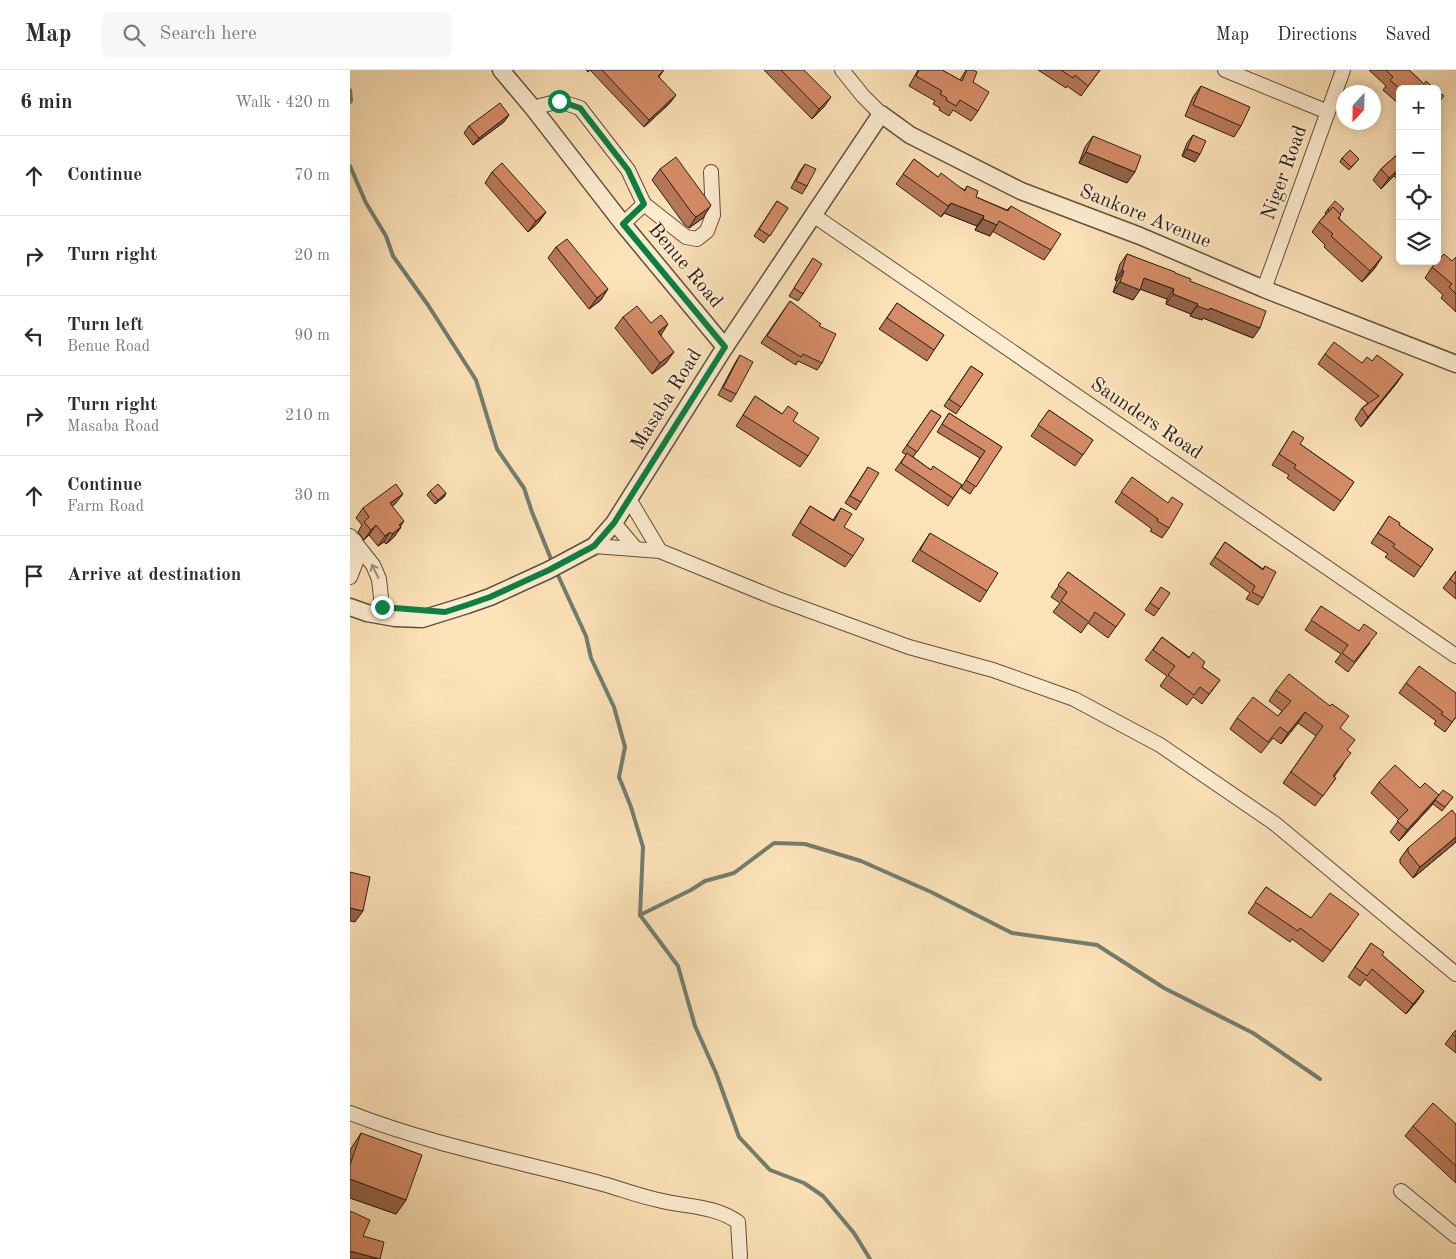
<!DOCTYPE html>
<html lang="en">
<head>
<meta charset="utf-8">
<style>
  :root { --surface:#fff; --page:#f7f7f7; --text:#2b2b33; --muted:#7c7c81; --line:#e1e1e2 }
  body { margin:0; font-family:"Old Standard TT",serif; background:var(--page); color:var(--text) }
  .controls { position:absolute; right:15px; top:15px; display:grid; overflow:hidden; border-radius:8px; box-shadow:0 2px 12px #0003 }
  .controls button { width:45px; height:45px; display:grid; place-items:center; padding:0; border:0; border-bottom:1px solid var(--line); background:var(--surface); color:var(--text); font:25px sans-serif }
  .compass { position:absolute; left:986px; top:15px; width:45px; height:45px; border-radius:50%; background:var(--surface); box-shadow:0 2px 12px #0003; rotate:202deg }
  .stop { position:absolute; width:15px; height:15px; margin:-11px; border:4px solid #0b8043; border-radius:50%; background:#fff }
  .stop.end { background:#0b8043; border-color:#fff; box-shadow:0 1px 5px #0008 }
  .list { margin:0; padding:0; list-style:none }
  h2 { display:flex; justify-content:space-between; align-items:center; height:65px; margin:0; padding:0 20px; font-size:21px }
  h2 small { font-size:16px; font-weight:400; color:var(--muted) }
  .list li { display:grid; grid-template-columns:32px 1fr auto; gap:15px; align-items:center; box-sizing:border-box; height:80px; padding:0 20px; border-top:1px solid var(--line) }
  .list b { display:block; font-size:19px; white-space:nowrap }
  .list p { margin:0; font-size:16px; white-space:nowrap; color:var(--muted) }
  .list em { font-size:16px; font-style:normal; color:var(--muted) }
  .icon { flex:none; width:28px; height:28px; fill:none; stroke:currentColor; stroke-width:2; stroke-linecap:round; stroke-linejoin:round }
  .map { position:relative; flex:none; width:1106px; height:1189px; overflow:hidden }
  header { display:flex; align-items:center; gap:30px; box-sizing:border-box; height:70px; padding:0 25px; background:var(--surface); border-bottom:1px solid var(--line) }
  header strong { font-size:24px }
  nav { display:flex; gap:28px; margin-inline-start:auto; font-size:18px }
  .search { width:350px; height:45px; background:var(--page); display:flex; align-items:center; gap:12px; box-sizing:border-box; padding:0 18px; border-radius:8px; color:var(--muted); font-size:19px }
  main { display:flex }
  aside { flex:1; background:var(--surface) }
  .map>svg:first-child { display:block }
</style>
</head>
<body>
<header>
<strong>Map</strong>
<div class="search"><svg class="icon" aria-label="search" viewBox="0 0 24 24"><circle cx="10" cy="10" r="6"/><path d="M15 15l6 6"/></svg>Search here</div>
<nav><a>Map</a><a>Directions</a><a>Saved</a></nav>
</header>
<main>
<aside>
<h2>6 min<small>Walk · 420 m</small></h2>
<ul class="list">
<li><svg class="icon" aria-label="ahead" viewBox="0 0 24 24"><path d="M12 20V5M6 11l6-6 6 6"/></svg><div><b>Continue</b></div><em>70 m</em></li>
<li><svg class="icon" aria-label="right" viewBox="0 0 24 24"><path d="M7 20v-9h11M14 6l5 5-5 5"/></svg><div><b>Turn right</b></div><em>20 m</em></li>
<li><svg class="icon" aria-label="left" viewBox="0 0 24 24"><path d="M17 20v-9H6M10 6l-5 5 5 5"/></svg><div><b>Turn left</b><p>Benue Road</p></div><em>90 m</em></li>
<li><svg class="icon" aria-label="right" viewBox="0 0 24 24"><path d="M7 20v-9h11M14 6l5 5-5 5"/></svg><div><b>Turn right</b><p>Masaba Road</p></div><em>210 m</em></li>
<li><svg class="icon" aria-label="ahead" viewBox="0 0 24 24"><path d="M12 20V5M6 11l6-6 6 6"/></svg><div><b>Continue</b><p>Farm Road</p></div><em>30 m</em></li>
<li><svg class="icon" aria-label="arrive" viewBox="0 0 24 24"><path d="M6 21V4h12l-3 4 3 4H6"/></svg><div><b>Arrive at destination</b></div></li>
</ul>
</aside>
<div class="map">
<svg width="1106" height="1189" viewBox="0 0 1106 1189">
  <rect width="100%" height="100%" fill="#fce2b7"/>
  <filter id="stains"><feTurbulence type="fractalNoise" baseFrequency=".004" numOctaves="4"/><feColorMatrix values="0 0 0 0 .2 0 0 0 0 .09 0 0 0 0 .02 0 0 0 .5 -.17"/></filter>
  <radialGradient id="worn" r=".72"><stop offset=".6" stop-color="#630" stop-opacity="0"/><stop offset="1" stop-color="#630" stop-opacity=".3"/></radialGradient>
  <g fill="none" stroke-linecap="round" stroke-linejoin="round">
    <!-- stream -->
    <g stroke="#717e6f" stroke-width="4">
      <polyline points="0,20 1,31 0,32"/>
      <polyline points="0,96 16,133 36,166 43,186 78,235 126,310 147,379 174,418 182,442 203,494"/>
      <polyline points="206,501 236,566 241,588 264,637 275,677 269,707 281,737 293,777 290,845 328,896 345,956 366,1003 389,1067 420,1100 454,1113 473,1126 504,1163 520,1189"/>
      <polyline points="290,845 341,820 355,811 384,803 424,773 455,774 511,791 581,822 662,863 747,875 814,918 903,963 970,1009"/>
    </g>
    <defs>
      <g id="minor">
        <polyline points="492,0 513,26 531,44"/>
        <polyline points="875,0 978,42"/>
        <polyline points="183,38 209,31 230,38 278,100 294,134 273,154"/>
        <polyline points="294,134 336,167 347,169 357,161 363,145 361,102"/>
        <polyline points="463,145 1106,586"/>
        <polyline points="914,219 993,0"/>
        <polyline points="279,429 310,481"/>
        <polyline points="264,453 286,479"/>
        <polyline points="0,466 23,495 29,509 32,537"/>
        <polyline points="244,476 310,481 425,528 559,577 643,600 724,629 810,675 924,753 1106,904"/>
        <polyline points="0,507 6,492 5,471"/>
        <path d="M0 1043C82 1075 168 1091 253 1114 271 1119 289 1126 308 1130 335 1137 364 1135 388 1152L390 1186"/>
        <polyline points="1051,1121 1106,1166"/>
      </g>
      <g id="tertiary">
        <polyline points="151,0 183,38 273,154 375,277"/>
        <polyline points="0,537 17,543 45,548 72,549 117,535 140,527 199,500 244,476 264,453 375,277 531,44 560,65 671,121 790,166 914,219 1106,294"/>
      </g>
    </defs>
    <!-- minor casing -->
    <use href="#minor" stroke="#5e4f3e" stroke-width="16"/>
    <!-- tertiary casing -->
    <use href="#tertiary" stroke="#5e4f3e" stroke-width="19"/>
    <!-- minor -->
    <use href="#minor" stroke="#fdecd0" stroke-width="14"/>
    <!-- tertiary -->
    <use href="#tertiary" stroke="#fdecd0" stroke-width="16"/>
  </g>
  <!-- wall -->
  <g fill="#b77859" stroke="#2a1e16">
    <polygon points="236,0 314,0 309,7 320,33 294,57 240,0 238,2"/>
    <polygon points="414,0 454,0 474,37 462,49"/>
    <polygon points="568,0 592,0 610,10 616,0 623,0 623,12 628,41 621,51 603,40 599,46 589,40 590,38 583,34 585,31 559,16"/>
    <polygon points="688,0 750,0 731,26 717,16 716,18"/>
    <polygon points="1019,0 1059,0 1074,14 1050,19 1050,35 1033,20 1036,16"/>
    <polygon points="851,16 891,56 884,67 835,46 843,27"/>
    <polygon points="154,52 123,75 114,63 119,56"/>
    <polygon points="843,65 845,92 832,86 837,73"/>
    <polygon points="743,66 777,113 729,93 735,77"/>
    <polygon points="1050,82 1050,112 1044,106 1031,119 1023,110 1031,99"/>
    <polygon points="992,88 1009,89 999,100 990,92"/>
    <polygon points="564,89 588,107 615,120 617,116 626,127 657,140 661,136 701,180 694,190 642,161 640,166 625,160 627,156 594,143 591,147 546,114"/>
    <polygon points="455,94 457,116 452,124 441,118 450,101"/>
    <polygon points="310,99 353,148 339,158 334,154 302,110"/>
    <polygon points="142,102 196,142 188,153 178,162 135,113"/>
    <polygon points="427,131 438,138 414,173 404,166"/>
    <polygon points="978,139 990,144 989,148 1025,198 1012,212 974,177 975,175 962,162 969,152 976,144 975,143"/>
    <polygon points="206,177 251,230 239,239 198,188"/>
    <polygon points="777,184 825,203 840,211 903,268 853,248 852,250 840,246 841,244 816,234 817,229 790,219 783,230 763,222 767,211 765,210 770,194"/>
    <polygon points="1106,187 1106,242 1091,228 1093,225 1075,208 1082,197 1102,191"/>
    <polygon points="463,188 453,224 448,231 439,226"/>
    <polygon points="440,231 469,256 472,293 467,300 448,291 446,295 411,273"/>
    <polygon points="547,233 594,265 577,291 529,259"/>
    <polygon points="273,247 311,265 316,293 302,304 265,258"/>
    <polygon points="975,284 1012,293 1022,291 1053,304 1046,314 1011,357 1005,349 1012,338 1018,333 968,294"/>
    <polygon points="390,285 386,324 381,332 368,325 385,293"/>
    <polygon points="621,296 633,304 606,344 594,336"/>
    <polygon points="405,326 443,351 458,386 450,397 386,356"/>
    <polygon points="581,340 591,346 563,387 581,400 612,415 598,436 545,400 556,385 552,382"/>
    <polygon points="699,340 743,370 725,396 681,366"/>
    <polygon points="599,343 652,377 620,424 611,418 630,388 587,362"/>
    <polygon points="943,361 950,374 1004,412 984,441 937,408 939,405 922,395"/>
    <polygon points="518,397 511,432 506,440 495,433"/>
    <polygon points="782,407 819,458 812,468 800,461 802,459 765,432"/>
    <polygon points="80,421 96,423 94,427 85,434 77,425"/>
    <polygon points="46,433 42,436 51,457 44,467 36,474 34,472 28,476 19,465 14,470 8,462 12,455 6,448 13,438"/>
    <polygon points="460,436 483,450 491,438 494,457 503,486 495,497 442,465"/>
    <polygon points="1039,446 1049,455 1083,479 1064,507 1035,487 1038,484 1021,473"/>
    <polygon points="580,463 637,521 630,532 562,491"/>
    <polygon points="875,472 913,499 915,496 913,528 908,535 896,529 900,523 860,494"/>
    <polygon points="1106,501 1106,529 1093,518"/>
    <polygon points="718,502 775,544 758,568 738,553 731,563 703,542 710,533 701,527"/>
    <polygon points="811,517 809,539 804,546 795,540"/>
    <polygon points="971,536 1020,573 998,602 985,592 991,584 955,560"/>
    <polygon points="812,567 870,610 852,634 843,627 837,635 810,616 817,606 795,590"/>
    <polygon points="1056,613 1106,647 1095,662 1084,654 1086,651 1049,623"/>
    <polygon points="926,620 990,659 997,681 993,694 984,707 986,708 965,736 933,713 966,666 948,653 931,674 923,668 911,683 880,659 887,648 928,646 932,641 919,631"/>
    <polygon points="1029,712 1070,718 1089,725 1103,727 1092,741 1083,734 1049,771 1040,762 1049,750 1021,723"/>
    <polygon points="1106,772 1063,808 1050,793 1050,789 1058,778"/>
    <polygon points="916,817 961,848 1001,855 973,892 942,869 940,872 898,843"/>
    <polygon points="1021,873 1032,885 1074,921 1067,931 1056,944 1015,909 1010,916 998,907"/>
    <polygon points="1106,960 1106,983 1095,974"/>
    <polygon points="1106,1054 1106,1113 1055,1066 1063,1056"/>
    <polygon points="11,1063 56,1130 46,1144 0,1128 0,1080"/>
  </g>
  <!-- shaded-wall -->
  <g fill="#956248" stroke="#2a1e16">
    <polygon points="326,25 320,33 294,57 299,50"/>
    <polygon points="481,27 474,37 462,49 469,39"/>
    <polygon points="159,45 154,52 123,75 129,68"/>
    <polygon points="837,79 850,84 845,92 832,86"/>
    <polygon points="736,82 785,102 777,113 729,93"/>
    <polygon points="1050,98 1050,99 1044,106 1031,119 1039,108"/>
    <polygon points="601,133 634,146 627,156 594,143 591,147"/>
    <polygon points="360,137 353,148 339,158 346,147"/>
    <polygon points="196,142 188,153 178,162 186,151"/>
    <polygon points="633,149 647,155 640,166 625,160"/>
    <polygon points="1032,187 1025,198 1012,212 1020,201"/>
    <polygon points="772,200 774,201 767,211 765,210"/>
    <polygon points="794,208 824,219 817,229 787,218"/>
    <polygon points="770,212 790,220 783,230 763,222"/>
    <polygon points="258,219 251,230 239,239 247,228"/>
    <polygon points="823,224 848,234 841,244 816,234"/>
    <polygon points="847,236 860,238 910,258 903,268 853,248 852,250 840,246"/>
    <polygon points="318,254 311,265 308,262"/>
    <polygon points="324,282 316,293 302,304 310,293"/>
    <polygon points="1053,304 1046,314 1011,357 1018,347"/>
    <polygon points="96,423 94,427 85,434 88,430"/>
    <polygon points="53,424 46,433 33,443 40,433"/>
    <polygon points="54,451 48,460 51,457 44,467 36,474 49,455"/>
    <polygon points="26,455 19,465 14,470 21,460"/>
    <polygon points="40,462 34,472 28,476 35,466"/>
    <polygon points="955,642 948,653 931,674 938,663"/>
    <polygon points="1089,725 1081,736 1049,771 1057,760"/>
    <polygon points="1106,767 1106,772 1063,808 1070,797"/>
    <polygon points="0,838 13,841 5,852 0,851"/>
    <polygon points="1074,921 1067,931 1056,944 1063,934"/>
    <polygon points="0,1109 56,1130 46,1144 0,1128"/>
    <polygon points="0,1181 28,1189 0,1189"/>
  </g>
  <!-- building -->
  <g fill="#d58c67" stroke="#2a1e16">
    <polygon points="252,0 314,0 308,6 326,25 299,50"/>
    <polygon points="431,0 454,0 481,27 469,39"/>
    <polygon points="569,0 592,0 612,11 617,0 623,0 627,2 623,12 639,22 628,41 610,30 606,36 596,30 597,28 590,24 592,21 566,6"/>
    <polygon points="711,0 750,0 738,16 725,5 723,8"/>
    <polygon points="1036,0 1059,0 1074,14 1076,11 1085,19 1050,19 1040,10 1043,7"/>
    <polygon points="851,16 900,37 891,56 843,35"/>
    <polygon points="1087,21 1094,26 1087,34"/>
    <polygon points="150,33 159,45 129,68 119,56"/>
    <polygon points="843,65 856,71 850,84 837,79"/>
    <polygon points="743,66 791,86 785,102 736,82"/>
    <polygon points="1000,80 1009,89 1001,97 992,88"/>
    <polygon points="1050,82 1050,98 1039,108 1031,99"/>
    <polygon points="326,87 361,135 360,137 346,147 342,143 310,99"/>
    <polygon points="564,89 588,107 591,103 615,121 617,116 628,121 626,127 658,141 661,136 711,164 701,180 649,151 647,155 633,149 634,146 601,133 598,136 553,104"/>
    <polygon points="152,93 196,142 186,151 142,102"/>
    <polygon points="455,94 466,99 457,116 446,111"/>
    <polygon points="427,131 438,138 420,166 409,159"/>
    <polygon points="985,131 994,139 990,144 983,137 979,141 978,139"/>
    <polygon points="983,137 991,145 988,148 1032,187 1020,201 981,166 983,164 969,152"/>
    <polygon points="217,169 258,219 247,228 206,177"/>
    <polygon points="777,184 825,202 825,203 841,209 840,211 916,241 910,258 860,238 859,240 847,236 848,234 823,224 824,219 794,208 790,220 770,212 774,201 772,200"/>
    <polygon points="1094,184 1102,191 1106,187 1106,224 1099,217 1102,214 1082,197"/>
    <polygon points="463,188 472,194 453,224 444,218"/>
    <polygon points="440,231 471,254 469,256 486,264 472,293 453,284 451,287 417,266"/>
    <polygon points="547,233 594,265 584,280 537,248"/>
    <polygon points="287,236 301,253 311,245 318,254 308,262 324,282 310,293 273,247"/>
    <polygon points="984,272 1012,293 1017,287 1022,291 1027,285 1053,304 1018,347 1012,338 1029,326 975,284"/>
    <polygon points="390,285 403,292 386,324 373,318"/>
    <polygon points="621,296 633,304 611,337 599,329"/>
    <polygon points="405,326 432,344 438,336 448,343 443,351 469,368 458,386 393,345"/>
    <polygon points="581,340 591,346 567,382 557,375"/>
    <polygon points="699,340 743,370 733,385 688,355"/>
    <polygon points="599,343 652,377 626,417 616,410 635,381 592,354"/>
    <polygon points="943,361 954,368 950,374 1004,412 991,431 944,398 946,395 929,384"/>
    <polygon points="557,383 581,400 583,396 612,415 603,428 551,393"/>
    <polygon points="518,397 529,403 511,432 500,426"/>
    <polygon points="782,407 818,433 822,427 833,434 819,458 807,451 808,449 771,422"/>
    <polygon points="46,414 53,424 40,433 54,451 49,455 51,457 42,464 40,462 35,466 26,455 21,460 14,452 19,447 13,438"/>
    <polygon points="88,414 96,423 88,430 80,421"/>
    <polygon points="460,436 484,451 491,438 502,444 494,457 514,469 503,486 450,453"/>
    <polygon points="1039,446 1050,453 1049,455 1083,479 1071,497 1043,477 1045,474 1028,463"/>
    <polygon points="580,463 648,503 637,521 570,480"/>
    <polygon points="875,472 913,500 915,496 926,502 913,528 902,522 905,516 865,487"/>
    <polygon points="1106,501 1106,514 1100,509"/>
    <polygon points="718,502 775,544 766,557 745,542 739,552 711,531 717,522 708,515"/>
    <polygon points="811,517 820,523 809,539 800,533"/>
    <polygon points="971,536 1009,561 1014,554 1027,563 1004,592 992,583 998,575 961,550"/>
    <polygon points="812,567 839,588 843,582 855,592 852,597 870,610 859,624 850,617 844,625 818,605 825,596 803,580"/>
    <polygon points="1069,596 1106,623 1106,647 1102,652 1091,644 1093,642 1056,613"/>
    <polygon points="939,604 980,636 982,634 999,646 990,658 1005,670 997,680 1001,683 983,706 986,708 973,726 941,702 973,656 955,642 938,663 930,657 918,672 887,648 903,627 928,646 941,631 926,620"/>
    <polygon points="1045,695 1070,718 1075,713 1089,725 1057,760 1047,751 1058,740 1029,712"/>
    <polygon points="1093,720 1103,727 1095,737 1085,730"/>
    <polygon points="1102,740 1106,745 1106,767 1070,797 1058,782 1058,778"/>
    <polygon points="0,802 20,807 13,841 0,838"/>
    <polygon points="916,817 961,848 980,823 1009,844 981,881 950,858 948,861 905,832"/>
    <polygon points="1021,873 1034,882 1032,885 1074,921 1063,934 1022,899 1017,906 1005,897"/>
    <polygon points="1106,960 1106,967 1102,964"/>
    <polygon points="1083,1033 1106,1054 1106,1096 1063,1056"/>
    <polygon points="11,1063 72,1085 56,1130 0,1109 0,1095"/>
    <polygon points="0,1141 20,1150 13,1166 34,1172 30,1189 0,1181"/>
  </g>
  <!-- one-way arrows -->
  <defs><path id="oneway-shaft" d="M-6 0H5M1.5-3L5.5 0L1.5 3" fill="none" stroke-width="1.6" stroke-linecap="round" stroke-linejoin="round" transform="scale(1.25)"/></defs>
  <use stroke="#9e8f7c" href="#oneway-shaft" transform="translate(25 501) rotate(-116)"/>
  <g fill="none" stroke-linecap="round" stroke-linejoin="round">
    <!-- route -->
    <polyline stroke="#0b8043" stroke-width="6" points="32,537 95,542 117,535 140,527 199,500 244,476 264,453 375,277 273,154 294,134 278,100 230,38 209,31"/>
  </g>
  <g text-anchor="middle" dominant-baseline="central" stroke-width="4" stroke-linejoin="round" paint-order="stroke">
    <!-- street labels -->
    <g font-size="20" fill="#2a1e16" stroke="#fdecd0">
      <text transform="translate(935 103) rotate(-70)">Niger Road</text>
      <text transform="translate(795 147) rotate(22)">Sankore Avenue</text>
      <text transform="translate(335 196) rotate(50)">Benue Road</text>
      <text transform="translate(317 330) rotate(-58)">Masaba Road</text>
      <text transform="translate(796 349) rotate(34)">Saunders Road</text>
    </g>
  </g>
  <rect width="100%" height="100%" filter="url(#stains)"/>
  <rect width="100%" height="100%" fill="url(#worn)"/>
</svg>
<div class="controls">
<button>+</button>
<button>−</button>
<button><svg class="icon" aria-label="locate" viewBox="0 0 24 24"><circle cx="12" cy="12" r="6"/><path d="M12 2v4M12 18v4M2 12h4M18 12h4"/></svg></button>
<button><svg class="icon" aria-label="layers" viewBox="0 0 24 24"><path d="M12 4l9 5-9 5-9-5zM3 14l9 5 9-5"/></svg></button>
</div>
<svg class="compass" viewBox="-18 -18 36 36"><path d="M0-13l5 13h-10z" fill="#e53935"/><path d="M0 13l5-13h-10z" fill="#7c7c81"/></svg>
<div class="stop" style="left:209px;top:31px"></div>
<div class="stop end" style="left:32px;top:537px"></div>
</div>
</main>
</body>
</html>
